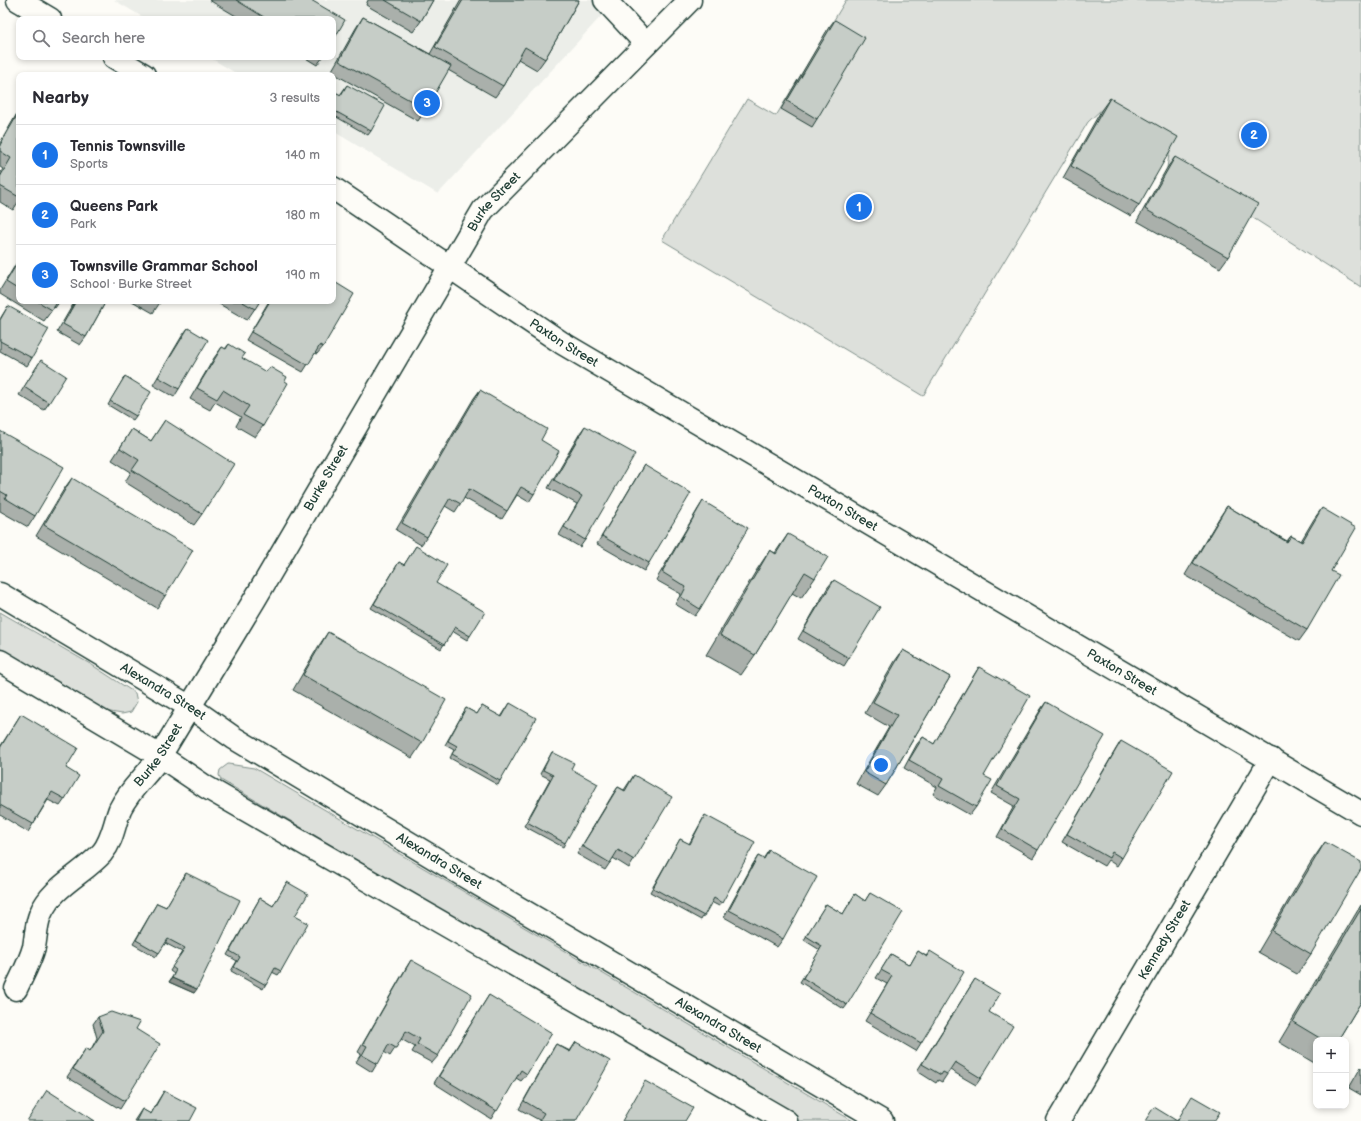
<!DOCTYPE html>
<html lang="en">
<head>
<meta charset="utf-8">
<style>
  :root { --surface:#fff; --page:#f2f2f3; --text:#2b2b33; --muted:#7c7c81; --line:#e1e1e2; --accent:#1a73e8 }
  body { margin:0; font-family:"Balsamiq Sans",sans-serif; background:var(--page); color:var(--text) }
  .controls { position:absolute; right:12px; bottom:12px; display:grid; overflow:hidden; border-radius:8px; box-shadow:0 2px 6px #0003 }
  .controls button { width:36px; height:36px; display:grid; place-items:center; padding:0; border:0; border-bottom:1px solid var(--line); background:var(--surface); color:var(--text); font:20px sans-serif }
  .you { position:absolute; left:881px; top:765px; width:14px; height:14px; margin:-10px; border:3px solid #fff; border-radius:50%; background:#1a73e8; box-shadow:0 0 0 6px #1a73e833 }
  .badge { display:grid; place-items:center; width:26px; height:26px; border-radius:50%; background:var(--accent); color:#fff; font-size:13px; font-weight:700 }
  .pin { position:absolute; translate:-50% -50%; border:2px solid #fff; box-shadow:0 1px 4px #0006 }
  .list { margin:0; padding:0; list-style:none }
  h2 { display:flex; justify-content:space-between; align-items:center; height:52px; margin:0; padding:0 16px; font-size:17px }
  h2 small { font-size:13px; font-weight:400; color:var(--muted) }
  .list li { display:grid; grid-template-columns:26px 1fr auto; gap:12px; align-items:center; box-sizing:border-box; height:60px; padding:0 16px; border-top:1px solid var(--line) }
  .list b { display:block; font-size:15px; white-space:nowrap }
  .list p { margin:0; font-size:13px; white-space:nowrap; color:var(--muted) }
  .list em { font-size:13px; font-style:normal; color:var(--muted) }
  .icon { flex:none; width:22px; height:22px; fill:none; stroke:currentColor; stroke-width:2; stroke-linecap:round; stroke-linejoin:round }
  .map { position:relative; flex:none; width:1361px; height:1121px; overflow:hidden }
  .search { position:absolute; background:var(--surface); box-shadow:0 2px 6px #0003; left:16px; top:16px; width:320px; height:44px; display:flex; align-items:center; gap:10px; box-sizing:border-box; padding:0 14px; border-radius:8px; color:var(--muted); font-size:15px }
  .panel { position:absolute; background:var(--surface); box-shadow:0 2px 6px #0003; left:16px; top:72px; width:320px; height:232px; border-radius:8px }
  .map>svg:first-child { display:block }
</style>
</head>
<body>
<div class="map">
<svg width="1361" height="1121" viewBox="0 0 1361 1121">
  <rect width="100%" height="100%" fill="#fdfcf7"/>
  <filter id="ink" filterUnits="userSpaceOnUse"><feTurbulence type="fractalNoise" baseFrequency=".025" numOctaves="2"/><feDisplacementMap in="SourceGraphic" scale="8" xChannelSelector="R" yChannelSelector="G"/><feConvolveMatrix kernelMatrix="1 2 1 2 8 2 1 2 1" color-interpolation-filters="sRGB"/></filter>
  <g filter="url(#ink)">
    <!-- built -->
    <polygon fill="#eceee9" points="114,0 616,0 438,194 333,131 333,75 239,75 209,57 333,57 333,19 146,19"/>
    <!-- green -->
    <g fill="#dde0db" stroke="#7e8e88">
      <polygon points="846,0 1361,0 1361,287 1250,216 1167,168 1170,148 1102,109 1088,122 923,396 662,240 747,99 776,116"/>
      <polygon points="0,612 92,665 135,693 137,702 131,712 122,714 105,711 0,649"/>
      <polygon points="228,764 254,768 853,1121 799,1121 221,780 219,775 220,770"/>
    </g>
    <g fill="none" stroke-linecap="round" stroke-linejoin="round">
      <defs>
        <g id="minor">
          <polyline points="18,0 50,19"/>
          <polyline points="605,0 646,44"/>
          <polyline points="114,57 144,75"/>
          <path id="s1" d="M333 188 562 343 1361 813"/>
          <path id="s2" d="M0 594 190 707 234 738 471 880 882 1121"/>
          <polyline points="0,661 160,756 206,787 786,1121"/>
          <path id="s3" d="M16 989C22 976 30 962 34 947 36 937 36 925 40 915 51 887 83 874 102 853 113 840 114 824 120 809 130 788 148 775 160 756L255 599 483 210 690 0"/>
          <path id="s4" d="M1058 1121 1271 759"/>
        </g>
      </defs>
      <!-- minor casing -->
      <use href="#minor" stroke="#1f3d34" stroke-width="25"/>
      <!-- minor -->
      <use href="#minor" stroke="#fdfcf7" stroke-width="22"/>
    </g>
    <!-- wall -->
    <g fill="#aab0ab" stroke="#1f3d34">
      <polygon points="209,0 311,0 333,19 241,19"/>
      <polygon points="368,0 433,0 421,21 413,32 366,5"/>
      <polygon points="461,0 579,0 545,59 537,70 518,59 503,86 495,97 448,70 426,109 418,121 331,72 356,28 363,17 430,54"/>
      <polygon points="835,20 817,119 812,127 781,109 829,27"/>
      <polygon points="304,57 323,57 317,65"/>
      <polygon points="347,85 371,131 368,135 333,115 333,91 340,95"/>
      <polygon points="1110,98 1139,205 1131,216 1063,178 1102,109"/>
      <polygon points="19,110 19,201 13,210 0,202 0,174 3,169 0,167 0,143"/>
      <polygon points="1175,157 1228,257 1220,268 1137,221 1167,168"/>
      <polygon points="19,259 19,301 60,301 55,308 54,307 44,321 0,294 0,290"/>
      <polygon points="75,301 106,301 86,337 80,345 57,332"/>
      <polygon points="132,301 161,301 153,313"/>
      <polygon points="214,301 260,301 247,320"/>
      <polygon points="269,301 333,301 323,347 317,354 315,353 303,372 246,340"/>
      <polygon points="8,306 32,358 27,366 0,351 0,319"/>
      <polygon points="188,328 179,389 174,397 153,385 182,336"/>
      <polygon points="229,344 242,358 263,426 255,437 236,426 241,417 215,402 210,410 190,399 214,358 222,347 225,349"/>
      <polygon points="41,360 49,403 44,410 19,395"/>
      <polygon points="125,376 136,416 133,420 108,405"/>
      <polygon points="480,390 541,440 534,494 529,502 517,495 502,519 464,498 455,512 445,506 427,537 421,545 396,530 474,398"/>
      <polygon points="165,420 202,514 194,525 125,482 131,472 112,460 132,429 151,441"/>
      <polygon points="585,426 585,540 580,547 559,535 577,504 548,488 580,433"/>
      <polygon points="0,431 35,516 28,527 0,511"/>
      <polygon points="644,465 649,563 644,571 597,544 639,473"/>
      <polygon points="72,478 165,596 157,608 36,536 64,489"/>
      <polygon points="703,501 700,609 695,616 675,604 681,594 656,580 698,509"/>
      <polygon points="1227,506 1287,541 1291,536 1301,541 1314,519 1322,508 1331,571 1307,630 1299,641 1185,575 1219,518"/>
      <polygon points="788,534 815,578 801,598 792,593 755,655 741,675 706,655 756,571 770,550 775,553"/>
      <polygon points="416,546 436,583 470,636 467,640 452,631 441,649 371,608 399,562 404,565"/>
      <polygon points="834,580 849,658 844,666 798,639 828,587"/>
      <polygon points="328,632 422,743 412,758 293,690 318,647"/>
      <polygon points="903,650 950,677 886,785 878,796 856,784 889,727 865,713 895,661"/>
      <polygon points="979,667 984,776 976,807 970,815 933,794 937,787 904,768 917,744 923,737 934,744 974,675"/>
      <polygon points="1046,702 1038,850 1033,858 997,837 1014,806 991,793 1041,709"/>
      <polygon points="510,703 500,781 498,785 450,758 454,750 445,745 466,708 477,714 482,706 501,717"/>
      <polygon points="21,714 66,768 65,799 60,806 48,800 28,832 0,815 0,747"/>
      <polygon points="1121,741 1122,858 1117,866 1108,860 1104,866 1062,842 1116,749"/>
      <polygon points="552,752 571,769 565,843 563,847 524,826 550,779 540,774"/>
      <polygon points="634,775 634,860 629,868 613,858 605,870 577,854 613,794 618,787 624,790"/>
      <polygon points="705,815 722,903 719,906 711,902 701,920 650,892 680,839 689,844"/>
      <polygon points="1325,842 1311,954 1297,974 1258,952 1311,862"/>
      <polygon points="769,850 783,939 777,947 724,917 753,864 758,856 763,859"/>
      <polygon points="186,873 194,993 169,982 174,974 170,971 182,952 165,943 156,957 133,944 157,903 166,907"/>
      <polygon points="287,882 295,916 281,971 278,975 272,972 263,989 231,971 237,961 227,955 260,898 273,906"/>
      <polygon points="870,893 847,1005 844,1009 800,982 820,950 804,940 826,904 843,914 855,894 865,901"/>
      <polygon points="1361,905 1361,1002 1338,1040 1316,1040 1316,1064 1279,1042"/>
      <polygon points="918,951 926,956 930,951 921,1043 916,1051 865,1021 887,984 876,978 891,954 910,965"/>
      <polygon points="411,960 438,1056 432,1063 412,1052 415,1047 401,1039 390,1056 384,1052 372,1072 356,1062 361,1054 358,1052 406,968"/>
      <polygon points="975,979 989,1012 981,1078 976,1085 950,1070 942,1082 938,1080 936,1083 917,1071"/>
      <polygon points="489,995 527,1074 521,1081 516,1078 491,1119 434,1083"/>
      <polygon points="98,1017 136,1029 125,1101 120,1109 67,1077 86,1048 90,1051 97,1038 93,1024"/>
      <polygon points="576,1042 576,1121 539,1121 539,1120 519,1109 551,1052 556,1044 570,1051"/>
      <polygon points="1361,1067 1361,1095 1349,1088"/>
      <polygon points="164,1091 190,1121 134,1121 142,1109 150,1114 159,1099"/>
    </g>
    <!-- shaded-wall -->
    <polygon fill="#8b908b" stroke="#1f3d34" points="172,978 197,989 194,993 169,982"/>
    <!-- building -->
    <g fill="#c6cdc7" stroke="#1f3d34">
      <polygon points="236,0 311,0 345,20 333,41 333,19 267,19"/>
      <polygon points="385,0 433,0 421,21"/>
      <polygon points="463,0 579,0 545,59 525,47 503,86 435,47"/>
      <polygon points="363,17 451,66 426,109 339,61"/>
      <polygon points="835,20 865,38 817,119 787,101"/>
      <polygon points="347,85 385,106 371,131 333,110 333,91 341,95"/>
      <polygon points="1110,98 1178,137 1139,205 1071,166"/>
      <polygon points="19,112 19,197 0,186 0,177 11,158 0,151 0,145"/>
      <polygon points="1175,157 1258,204 1228,257 1145,209"/>
      <polygon points="19,260 19,290 6,282"/>
      <polygon points="333,281 354,294 323,347 320,345 308,365 251,332 270,301 333,301"/>
      <polygon points="37,301 58,301 52,310"/>
      <polygon points="76,301 106,301 86,337 63,324"/>
      <polygon points="241,301 260,301 255,309"/>
      <polygon points="8,306 49,329 32,358 0,341 0,320"/>
      <polygon points="188,328 208,340 179,389 158,377"/>
      <polygon points="229,344 245,354 242,358 266,372 270,367 287,377 285,381 288,383 263,426 243,415 249,406 223,390 217,399 197,388 222,347 226,349"/>
      <polygon points="41,360 66,376 49,403 24,387"/>
      <polygon points="125,376 151,392 136,416 110,401"/>
      <polygon points="480,390 547,429 541,440 559,451 534,494 521,487 507,511 469,489 461,504 450,498 427,537 402,523"/>
      <polygon points="165,420 234,464 202,514 132,470 139,460 120,448 132,429 151,441"/>
      <polygon points="585,426 635,454 585,540 564,527 582,496 554,480"/>
      <polygon points="0,431 64,467 35,516 5,498 7,495 0,491"/>
      <polygon points="644,465 691,493 649,563 602,536"/>
      <polygon points="72,478 193,550 165,596 44,525"/>
      <polygon points="703,501 748,528 700,609 681,597 686,587 662,572"/>
      <polygon points="1227,506 1287,542 1291,536 1302,542 1322,508 1356,528 1331,571 1339,575 1307,630 1193,563"/>
      <polygon points="788,534 828,557 815,578 805,572 755,655 720,635 770,550 776,554"/>
      <polygon points="416,546 447,565 436,583 485,612 470,636 455,627 444,645 374,604 399,562 404,565"/>
      <polygon points="834,580 880,607 849,658 803,631"/>
      <polygon points="328,632 446,700 422,743 303,675"/>
      <polygon points="903,650 950,677 886,785 864,772 897,715 873,702"/>
      <polygon points="979,667 1030,696 984,776 992,780 976,807 939,786 943,779 909,760 923,737 934,744"/>
      <polygon points="1046,702 1105,736 1038,850 1002,829 1020,799 997,786"/>
      <polygon points="510,703 536,718 500,781 452,754 457,746 448,741 466,708 477,714 482,706 502,717"/>
      <polygon points="21,714 78,748 66,768 79,776 65,799 52,792 33,824 0,805 0,748"/>
      <polygon points="1121,741 1173,771 1122,858 1112,852 1109,858 1067,834"/>
      <polygon points="552,752 574,763 571,769 598,784 565,843 527,822 553,775 543,770"/>
      <polygon points="634,775 672,797 634,860 618,850 610,863 582,846 618,787 625,791"/>
      <polygon points="705,815 755,842 722,903 714,898 704,916 653,888 680,839 690,844"/>
      <polygon points="1325,842 1361,862 1361,869 1311,954 1272,931"/>
      <polygon points="769,850 817,877 783,939 729,910 758,856 764,859"/>
      <polygon points="186,873 240,900 197,989 172,978 176,970 172,967 185,948 168,939 159,953 136,940 157,903 166,907"/>
      <polygon points="287,882 308,894 295,916 308,923 281,971 275,968 266,985 234,967 240,957 230,951 260,898 273,906"/>
      <polygon points="870,893 903,912 847,1005 803,978 822,946 806,936 826,904 843,914 855,894 865,901"/>
      <polygon points="1361,909 1361,1002 1338,1040 1323,1040 1293,1022"/>
      <polygon points="918,951 927,957 930,951 964,972 921,1043 870,1013 892,976 881,970 891,954 910,965"/>
      <polygon points="411,960 472,994 438,1056 417,1044 420,1039 406,1031 396,1048 389,1044 378,1064 362,1055 367,1046 363,1044"/>
      <polygon points="975,979 1000,994 989,1012 1013,1026 981,1078 955,1062 947,1074 943,1072 941,1075 922,1064"/>
      <polygon points="489,995 552,1033 527,1074 521,1070 497,1111 439,1076"/>
      <polygon points="111,1012 140,1022 136,1029 160,1044 125,1101 73,1069 86,1048 90,1051 103,1031 98,1017"/>
      <polygon points="576,1042 610,1061 576,1121 539,1121 544,1113 524,1101 556,1044 570,1052"/>
      <polygon points="645,1081 693,1108 685,1121 622,1121"/>
      <polygon points="47,1090 95,1121 27,1121"/>
      <polygon points="164,1091 197,1108 190,1121 136,1121 142,1109 151,1114"/>
      <polygon points="1192,1096 1220,1112 1214,1121 1145,1121 1154,1107 1177,1121"/>
    </g>
  </g>
  <g text-anchor="middle" dominant-baseline="central" stroke-width="3.5" stroke-linejoin="round" paint-order="stroke">
    <!-- street labels -->
    <g font-size="13" fill="#1f3d34" stroke="#fdfcf7">
      <text stroke="none"><textPath href="#s3" startOffset="929">Burke Street</textPath></text>
      <text stroke="none"><textPath href="#s1" startOffset="278">Paxton Street</textPath></text>
      <text stroke="none"><textPath href="#s3" startOffset="605">Burke Street</textPath></text>
      <text stroke="none"><textPath href="#s1" startOffset="602">Paxton Street</textPath></text>
      <text stroke="none"><textPath href="#s1" startOffset="926">Paxton Street</textPath></text>
      <text stroke="none"><textPath href="#s2" startOffset="190">Alexandra Street</textPath></text>
      <text stroke="none"><textPath href="#s3" startOffset="281">Burke Street</textPath></text>
      <text stroke="none"><textPath href="#s2" startOffset="514">Alexandra Street</textPath></text>
      <text stroke="none"><textPath href="#s4" startOffset="210">Kennedy Street</textPath></text>
      <text stroke="none"><textPath href="#s2" startOffset="838">Alexandra Street</textPath></text>
    </g>
  </g>
</svg>
<div class="controls">
<button>+</button>
<button>−</button>
</div>
<div class="you"></div>
<div class="pin badge" style="left:859px;top:207px">1</div>
<div class="pin badge" style="left:1254px;top:135px">2</div>
<div class="pin badge" style="left:427px;top:103px">3</div>
<div class="search"><svg class="icon" aria-label="search" viewBox="0 0 24 24"><circle cx="10" cy="10" r="6"/><path d="M15 15l6 6"/></svg>Search here</div>
<section class="panel">
<h2>Nearby<small>3 results</small></h2>
<ul class="list">
<li><span class="badge">1</span><div><b>Tennis Townsville</b><p>Sports</p></div><em>140 m</em></li>
<li><span class="badge">2</span><div><b>Queens Park</b><p>Park</p></div><em>180 m</em></li>
<li><span class="badge">3</span><div><b>Townsville Grammar School</b><p>School · Burke Street</p></div><em>190 m</em></li>
</ul>
</section>
</div>
</body>
</html>
